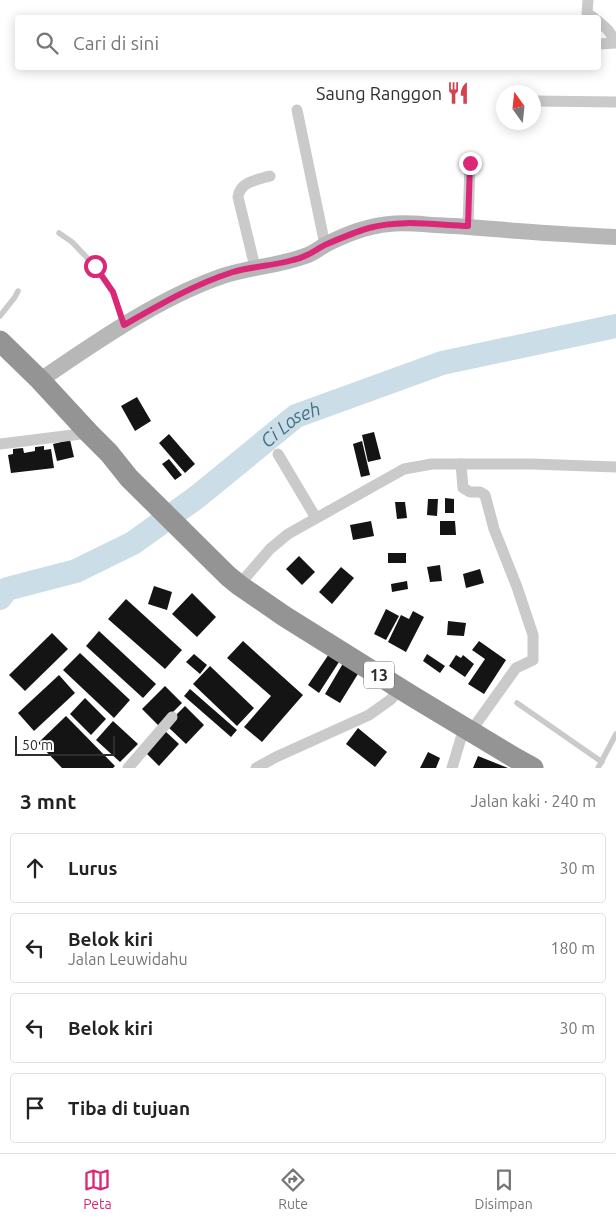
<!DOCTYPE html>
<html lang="id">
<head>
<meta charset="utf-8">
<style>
  :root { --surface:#fff; --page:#f2f2f2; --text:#222; --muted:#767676; --line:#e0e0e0; --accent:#db2777 }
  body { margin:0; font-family:Ubuntu,sans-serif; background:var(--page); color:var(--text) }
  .compass { position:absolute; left:496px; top:85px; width:45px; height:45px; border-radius:50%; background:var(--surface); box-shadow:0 2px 12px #0003; rotate:345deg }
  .scale { position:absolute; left:15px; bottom:12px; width:100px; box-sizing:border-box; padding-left:5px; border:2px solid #2d2d2d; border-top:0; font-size:14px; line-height:18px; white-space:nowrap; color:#2d2d2d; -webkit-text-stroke:4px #fff; paint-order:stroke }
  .stop { position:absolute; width:15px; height:15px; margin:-11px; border:4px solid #db2777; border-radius:50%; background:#fff }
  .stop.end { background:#db2777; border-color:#fff; box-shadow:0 1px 5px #0008 }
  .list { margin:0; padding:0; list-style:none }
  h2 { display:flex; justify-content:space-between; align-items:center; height:65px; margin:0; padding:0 20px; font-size:21px }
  h2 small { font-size:16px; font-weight:400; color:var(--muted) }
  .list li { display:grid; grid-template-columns:32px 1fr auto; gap:15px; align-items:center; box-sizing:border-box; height:70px; margin:0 10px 10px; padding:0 10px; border:1px solid var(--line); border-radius:5px }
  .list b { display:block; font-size:19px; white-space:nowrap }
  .list p { margin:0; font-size:16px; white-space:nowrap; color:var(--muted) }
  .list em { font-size:16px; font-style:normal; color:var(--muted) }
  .icon { flex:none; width:28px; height:28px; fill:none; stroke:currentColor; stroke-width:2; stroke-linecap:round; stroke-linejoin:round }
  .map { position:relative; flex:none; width:616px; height:768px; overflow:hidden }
  .search { position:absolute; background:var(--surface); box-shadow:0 2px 12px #0003; left:15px; right:15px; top:15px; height:55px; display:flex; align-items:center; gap:12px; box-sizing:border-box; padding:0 18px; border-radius:5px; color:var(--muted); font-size:19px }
  .sheet { height:385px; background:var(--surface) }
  nav { display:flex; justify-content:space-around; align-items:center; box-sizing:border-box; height:70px; border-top:1px solid var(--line); background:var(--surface); font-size:14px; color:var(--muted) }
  nav a { display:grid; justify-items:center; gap:2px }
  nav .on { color:var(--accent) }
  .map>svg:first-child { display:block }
</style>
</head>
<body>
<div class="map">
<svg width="616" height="768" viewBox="0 0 616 768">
  <rect width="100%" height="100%" fill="#fff"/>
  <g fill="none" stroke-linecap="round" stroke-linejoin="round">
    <!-- river -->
    <path stroke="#cbdde7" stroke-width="24" id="s1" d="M0 598 7 589 76 571 133 543 197 497 296 416 442 363 616 326"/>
  </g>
  <!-- building -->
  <g fill="#141414">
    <polygon points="137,397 151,421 135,431 121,406"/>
    <polygon points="374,432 381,459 368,462 362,435"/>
    <polygon points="169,434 195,464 185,473 159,443"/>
    <polygon points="70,440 74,457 57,461 53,444"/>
    <polygon points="362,441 370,475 361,477 353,444"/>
    <polygon points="44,446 44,450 51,449 54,468 11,473 8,455 13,454 13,449 23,448 24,453 35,451 35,447"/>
    <polygon points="169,459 182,475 175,480 162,464"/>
    <polygon points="445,498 454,499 454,513 445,513"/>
    <polygon points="428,499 438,499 437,516 427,515"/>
    <polygon points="395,502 405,502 407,518 397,519"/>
    <polygon points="371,521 374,536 353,540 350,525"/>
    <polygon points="440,521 455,521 456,535 440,535"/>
    <rect x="388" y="553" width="18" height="10"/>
    <polygon points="299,556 315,572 302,585 286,569"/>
    <polygon points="440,565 442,581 430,582 427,567"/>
    <polygon points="341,567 354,578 332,604 319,592"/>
    <polygon points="480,569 484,583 466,588 463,574"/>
    <polygon points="407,581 408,589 392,592 391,584"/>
    <polygon points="154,586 172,592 167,610 148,604"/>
    <polygon points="192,593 216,617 197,637 172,614"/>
    <polygon points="126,599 182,650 165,669 108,619"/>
    <polygon points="386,609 399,616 386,640 374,634"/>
    <polygon points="413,611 424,617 406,652 388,642 401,615 409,619"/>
    <polygon points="448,621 466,623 464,636 447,635"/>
    <polygon points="99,631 156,684 143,698 86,646"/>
    <polygon points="52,633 68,649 25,691 9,675"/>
    <polygon points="243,641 303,695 262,742 244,727 271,696 227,658"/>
    <polygon points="479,641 506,660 484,694 468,684 485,659 472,650"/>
    <polygon points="80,653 130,700 114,718 63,670"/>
    <polygon points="194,654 207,665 200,674 186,662"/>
    <polygon points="329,654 339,662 319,693 308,685"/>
    <polygon points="427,654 445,666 440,673 423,661"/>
    <polygon points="456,655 461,658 463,655 474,664 465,677 449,666"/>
    <polygon points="345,660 361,669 340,703 325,694"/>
    <polygon points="210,666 254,708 237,726 193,684"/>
    <polygon points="59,675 75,693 34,731 18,713"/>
    <polygon points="165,686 182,703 159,726 142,709"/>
    <polygon points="190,689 237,730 231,737 184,696"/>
    <polygon points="85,698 106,719 91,735 70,714"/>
    <polygon points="185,706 204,725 186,744 166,725"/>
    <polygon points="66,716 115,766 113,768 62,768 38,743"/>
    <polygon points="113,721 138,744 120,762 96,740"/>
    <polygon points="358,728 387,752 375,767 346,744"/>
    <polygon points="164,730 179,744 159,766 144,751"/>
    <polygon points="428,752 440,758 436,768 420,768"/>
    <polygon points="478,756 508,768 473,768"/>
  </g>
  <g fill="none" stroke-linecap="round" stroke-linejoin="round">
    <!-- lane -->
    <g stroke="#cacaca" stroke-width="5.5">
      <polyline points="59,233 72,242 95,266 113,292 123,323"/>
      <polyline points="0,316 15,297 18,291"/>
      <polyline points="517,703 602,762"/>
      <polyline points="598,768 616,734"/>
    </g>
    <!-- street -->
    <g stroke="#cacaca" stroke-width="11">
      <polyline points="588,0 587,13 594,18"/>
      <polyline points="598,21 608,30 616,42"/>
      <polyline points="598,44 616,43"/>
      <polyline points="534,101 616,102"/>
      <polyline points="297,110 325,245"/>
      <polyline points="468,226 470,163"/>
      <path d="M255 267 238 197C240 182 256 180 270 176"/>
      <polyline points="0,444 89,433"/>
      <polyline points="278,454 316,518"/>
      <polyline points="461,464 463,488 470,492 480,492 485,495 494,529 517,587 533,635 533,660 516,668 471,731"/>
      <polyline points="239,585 270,549 288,534 404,469 432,464 532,464 616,467"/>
      <polyline points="128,768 172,717"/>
      <polyline points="256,768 276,757 369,715 390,700 401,689"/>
      <polyline points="452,768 461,738 466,728"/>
    </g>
    <!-- secondary -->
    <path stroke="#b7b7b7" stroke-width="16" d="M40 380C95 343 154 301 217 278 245 267 276 267 305 256 312 254 318 249 325 245 344 235 367 226 389 224 404 222 420 224 435 225 459 226 482 228 506 230 543 233 579 235 616 237"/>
    <!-- highway -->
    <polyline stroke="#949494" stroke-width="21" points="0,341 40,380 89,433 109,453 129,478 228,576 239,585 284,616 412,696 515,758 533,768"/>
  </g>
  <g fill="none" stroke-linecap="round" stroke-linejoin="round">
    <!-- route -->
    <path stroke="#db2777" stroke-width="6" d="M95 266 113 292 124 325C159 305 195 284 233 272 253 266 273 266 293 260 297 259 303 257 307 255 314 252 320 247 327 244 341 238 355 232 369 228 400 219 437 225 468 226L470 163"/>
  </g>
  <!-- icons -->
  <defs>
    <symbol id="restaurant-bare" viewBox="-9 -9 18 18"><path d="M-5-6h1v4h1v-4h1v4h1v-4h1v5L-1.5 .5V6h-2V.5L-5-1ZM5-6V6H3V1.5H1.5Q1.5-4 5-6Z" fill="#d14353" stroke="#fff" stroke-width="2.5" paint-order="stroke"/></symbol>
  </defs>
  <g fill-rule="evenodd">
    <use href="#restaurant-bare" x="442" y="77" width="32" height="32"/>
  </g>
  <g text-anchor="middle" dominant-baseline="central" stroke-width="5" stroke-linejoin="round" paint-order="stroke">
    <!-- shield labels -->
    <rect fill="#fff" stroke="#6c6c6c" stroke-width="1" x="364" y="661.5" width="30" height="27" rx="4"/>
    <g font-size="16" font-weight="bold" fill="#2d2d2d">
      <text x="379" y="675">13</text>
    </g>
    <!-- poi labels -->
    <g font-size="18" fill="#2d2d2d" stroke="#fff" text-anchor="end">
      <text x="442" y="93">Saung Ranggon</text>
    </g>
    <!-- water labels -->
    <g font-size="19" font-style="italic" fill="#456f86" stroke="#fff">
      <text stroke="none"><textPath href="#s1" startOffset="344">Ci Loseh</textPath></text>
    </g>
  </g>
</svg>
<svg class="compass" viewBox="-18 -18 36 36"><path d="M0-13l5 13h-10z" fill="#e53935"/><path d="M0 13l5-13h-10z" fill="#767676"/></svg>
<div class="scale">50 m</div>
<div class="stop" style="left:95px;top:266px"></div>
<div class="stop end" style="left:470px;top:163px"></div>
<div class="search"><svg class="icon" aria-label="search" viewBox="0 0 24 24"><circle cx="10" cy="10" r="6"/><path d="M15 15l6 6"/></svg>Cari di sini</div>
</div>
<section class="sheet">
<h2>3 mnt<small>Jalan kaki · 240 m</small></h2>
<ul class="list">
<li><svg class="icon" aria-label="ahead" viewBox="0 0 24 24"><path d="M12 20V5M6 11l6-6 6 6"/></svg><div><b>Lurus</b></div><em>30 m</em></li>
<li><svg class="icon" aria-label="left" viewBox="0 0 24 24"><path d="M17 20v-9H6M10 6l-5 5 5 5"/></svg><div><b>Belok kiri</b><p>Jalan Leuwidahu</p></div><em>180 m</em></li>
<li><svg class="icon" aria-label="left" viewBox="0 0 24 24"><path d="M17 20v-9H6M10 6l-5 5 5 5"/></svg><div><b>Belok kiri</b></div><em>30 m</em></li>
<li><svg class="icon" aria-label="arrive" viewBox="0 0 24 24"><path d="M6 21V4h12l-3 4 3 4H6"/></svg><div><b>Tiba di tujuan</b></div></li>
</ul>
</section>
<nav>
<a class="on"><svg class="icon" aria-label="map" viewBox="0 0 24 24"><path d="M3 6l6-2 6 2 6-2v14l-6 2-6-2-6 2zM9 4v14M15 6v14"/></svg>Peta</a>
<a><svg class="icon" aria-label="directions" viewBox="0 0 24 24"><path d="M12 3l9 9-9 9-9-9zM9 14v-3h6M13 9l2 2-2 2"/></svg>Rute</a>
<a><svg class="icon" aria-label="saved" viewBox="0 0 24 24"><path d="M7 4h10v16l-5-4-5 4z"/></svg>Disimpan</a>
</nav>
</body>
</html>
